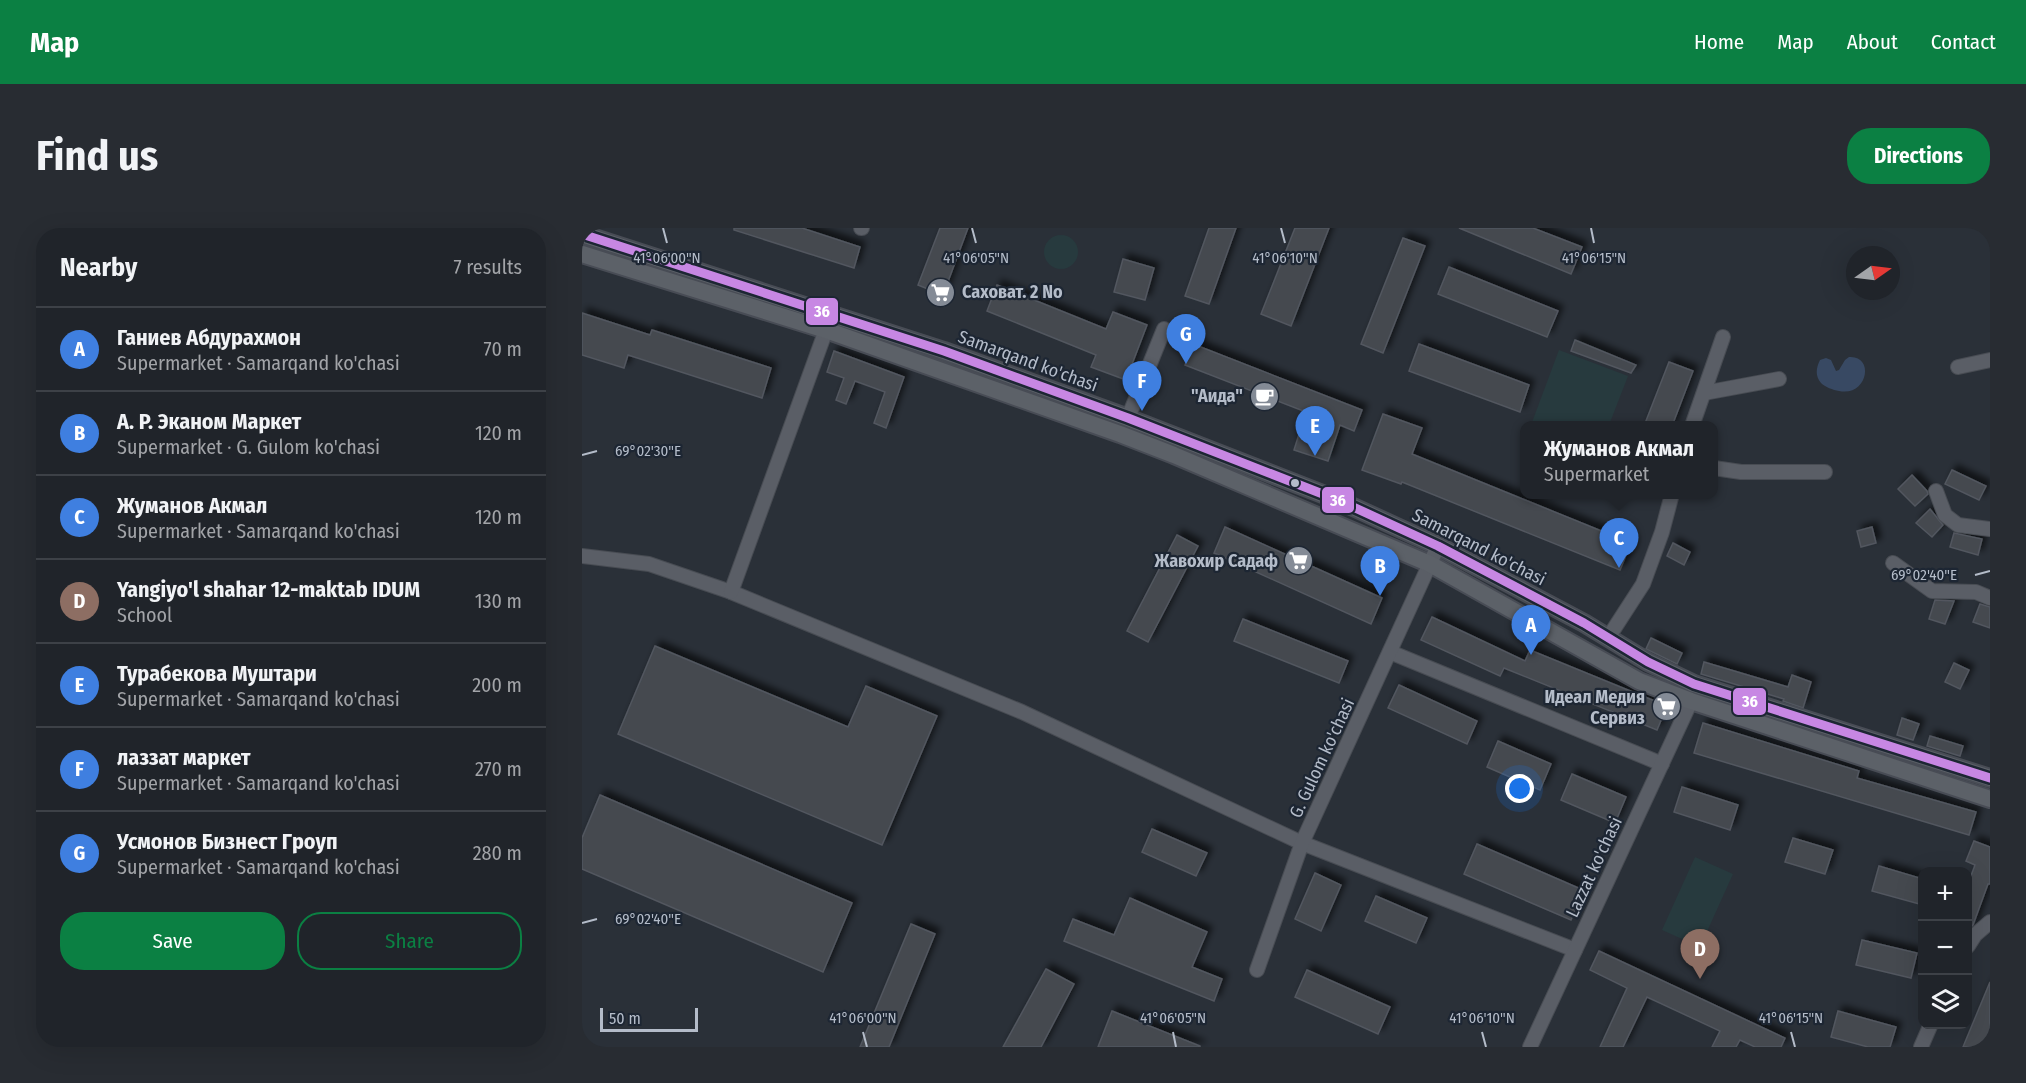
<!DOCTYPE html>
<html lang="en">
<head>
<meta charset="utf-8">
<style>
  :root { --surface:#20242a; --page:#282c32; --text:#f1f3f6; --muted:#a2a4a8; --line:#3d4147; --accent:#0b8043 }
  body { margin:0; font-family:"Fira Sans Condensed",sans-serif; background:var(--page); color:var(--text) }
  .controls { position:absolute; right:18px; bottom:18px; display:grid; overflow:hidden; border-radius:12px; box-shadow:0 6px 24px #0002 }
  .controls button { width:54px; height:54px; display:grid; place-items:center; padding:0; border:0; border-bottom:2px solid var(--line); background:var(--surface); color:var(--text); font:30px sans-serif }
  .compass { position:absolute; left:1264px; top:18px; width:54px; height:54px; border-radius:50%; background:var(--surface); box-shadow:0 6px 24px #0002; rotate:76deg }
  .scale { position:absolute; left:18px; bottom:15px; width:98px; box-sizing:border-box; padding-left:6px; border:3px solid #b4bcc9; border-top:0; font-size:16px; line-height:21px; white-space:nowrap; color:#b4bcc9; -webkit-text-stroke:4px #1d2633; paint-order:stroke }
  .you { position:absolute; left:938px; top:561px; width:21px; height:21px; margin:-15px; border:4px solid #fff; border-radius:50%; background:#1a73e8; box-shadow:0 0 0 9px #1a73e833 }
  .badge { display:grid; place-items:center; width:39px; height:39px; border-radius:50%; background:var(--accent); color:#fff; font-size:20px; font-weight:700 }
  .pin { position:absolute; translate:-50% -50px; filter:drop-shadow(0 2px 3px #0008) }
  .pin::after { content:''; position:absolute; top:32px; width:21px; height:18px; background:inherit; clip-path:polygon(0 0,100% 0,50% 100%) }
  .popup { position:absolute; left:938px; top:193px; width:198px; height:78px; box-sizing:border-box; display:grid; place-content:center; border-radius:12px; background:var(--surface); filter:drop-shadow(0 2px 4px #0005); font-size:20px; white-space:nowrap; color:var(--muted) }
  .popup b { font-size:22px; color:var(--text) }
  .popup::after { content:''; position:absolute; left:50%; top:100%; margin-left:-12px; border:12px solid transparent; border-top-color:var(--surface) }
  .list { margin:0; padding:0; list-style:none }
  h2 { display:flex; justify-content:space-between; align-items:center; height:78px; margin:0; padding:0 24px; font-size:26px }
  h2 small { font-size:20px; font-weight:400; color:var(--muted) }
  .list li { display:grid; grid-template-columns:39px 1fr auto; gap:18px; align-items:center; box-sizing:border-box; height:84px; padding:0 24px; border-top:2px solid var(--line) }
  .list b { display:block; font-size:22px; white-space:nowrap }
  .list p { margin:0; font-size:20px; white-space:nowrap; color:var(--muted) }
  .list em { font-size:20px; font-style:normal; color:var(--muted) }
  .actions { display:flex; gap:12px; padding:18px 24px }
  .actions a { flex:1; padding:14px 0; border:2px solid var(--accent); border-radius:24px; text-align:center; font-size:21px; color:var(--accent) }
  .actions .main { background:var(--accent); color:#fff }
  .icon { flex:none; width:33px; height:33px; fill:none; stroke:currentColor; stroke-width:2; stroke-linecap:round; stroke-linejoin:round }
  .map { position:relative; flex:none; width:1408px; height:819px; overflow:hidden; border-radius:24px }
  header { display:flex; align-items:center; gap:36px; box-sizing:border-box; height:84px; padding:0 30px; background:var(--accent); color:#fff }
  header strong { font-size:28px }
  nav { display:flex; gap:33px; margin-inline-start:auto; font-size:21px }
  .intro { display:flex; align-items:center; justify-content:space-between; box-sizing:border-box; height:144px; padding:0 36px }
  h1 { margin:0; font-size:42px }
  .button { padding:15px 27px; border-radius:24px; background:var(--accent); color:#fff; font-size:21px; font-weight:700 }
  main { display:flex; gap:36px; padding:0 36px }
  aside { flex:1; background:var(--surface); border-radius:24px; box-shadow:0 6px 24px #0002 }
  .map>svg:first-child { display:block }
</style>
</head>
<body>
<header>
<strong>Map</strong>
<nav><a>Home</a><a>Map</a><a>About</a><a>Contact</a></nav>
</header>
<div class="intro"><h1>Find us</h1><a class="button">Directions</a></div>
<main>
<aside>
<h2>Nearby<small>7 results</small></h2>
<ul class="list">
<li><span class="badge" style="background:#3f7fe0">A</span><div><b>Ганиев Абдурахмон</b><p>Supermarket · Samarqand ko'chasi</p></div><em>70 m</em></li>
<li><span class="badge" style="background:#3f7fe0">B</span><div><b>А. Р. Эканом Маркет</b><p>Supermarket · G. Gulom ko'chasi</p></div><em>120 m</em></li>
<li><span class="badge" style="background:#3f7fe0">C</span><div><b>Жуманов Акмал</b><p>Supermarket · Samarqand ko'chasi</p></div><em>120 m</em></li>
<li><span class="badge" style="background:#8d6e63">D</span><div><b>Yangiyo'l shahar 12-maktab IDUM</b><p>School</p></div><em>130 m</em></li>
<li><span class="badge" style="background:#3f7fe0">E</span><div><b>Турабекова Муштари</b><p>Supermarket · Samarqand ko'chasi</p></div><em>200 m</em></li>
<li><span class="badge" style="background:#3f7fe0">F</span><div><b>лаззат маркет</b><p>Supermarket · Samarqand ko'chasi</p></div><em>270 m</em></li>
<li><span class="badge" style="background:#3f7fe0">G</span><div><b>Усмонов Бизнест Гроуп</b><p>Supermarket · Samarqand ko'chasi</p></div><em>280 m</em></li>
</ul>
<div class="actions"><a class="main">Save</a><a>Share</a></div>
</aside>
<div class="map">
<svg width="1408" height="819" viewBox="0 0 1408 819">
  <defs>
    <filter id="shadow"><feDropShadow dx="5" dy="-5" stdDeviation="3" flood-color="#0009"/></filter>
  </defs>
  <rect width="100%" height="100%" fill="#2a3038"/>
  <!-- green -->
  <g fill="#273a3e">
    <circle cx="479" cy="24" r="17"/>
    <polygon points="977,122 1046,148 1027,197 949,197"/>
    <polygon points="1113,629 1151,646 1118,719 1080,702"/>
  </g>
  <!-- water -->
  <path fill="#384963" d="M1267 129C1293 127 1286 169 1257 163 1251 162 1243 159 1239 155 1233 148 1234 140 1238 132L1244 130 1249 132 1254 143 1257 142 1263 132Z"/>
  <!-- building -->
  <g fill="#444950" stroke="#52575f" stroke-width="1.5" filter="url(#shadow)">
    <polygon points="152,0 220,0 278,19 272,40 152,2"/>
    <polygon points="358,0 386,0 361,67 336,57"/>
    <polygon points="627,0 654,0 627,76 603,68"/>
    <polygon points="713,0 747,0 709,98 679,86"/>
    <polygon points="877,0 951,0 1000,19 989,46"/>
    <polygon points="821,10 843,18 801,125 779,116"/>
    <polygon points="541,31 572,40 563,72 532,64"/>
    <polygon points="867,39 976,83 965,109 856,66"/>
    <polygon points="415,57 524,101 531,84 565,97 544,152 509,139 514,127 405,83"/>
    <polygon points="0,85 68,107 70,102 189,140 180,170 46,127 42,140 0,127"/>
    <polygon points="993,112 1054,137 1049,145 989,123"/>
    <polygon points="611,116 780,182 772,203 758,197 746,233 712,222 724,184 603,137"/>
    <polygon points="837,116 947,157 938,184 827,143"/>
    <polygon points="252,123 322,149 304,200 292,195 303,164 273,153 264,176 254,172 262,150 245,144"/>
    <polygon points="1087,134 1111,143 1090,198 1062,198"/>
    <polygon points="801,186 840,200 830,226 1049,315 1038,342 820,254 819,256 780,242"/>
    <polygon points="1370,242 1404,258 1397,272 1363,256"/>
    <polygon points="1330,247 1345,263 1346,266 1333,278 1316,261"/>
    <polygon points="1348,281 1361,297 1350,309 1334,295"/>
    <polygon points="643,299 800,370 789,396 632,325"/>
    <polygon points="1290,299 1294,315 1279,319 1275,303"/>
    <polygon points="1372,305 1400,311 1396,327 1368,319"/>
    <polygon points="595,307 616,318 566,414 545,403"/>
    <polygon points="1091,315 1108,324 1102,337 1085,328"/>
    <polygon points="1353,372 1372,373 1363,396 1347,391"/>
    <polygon points="1398,376 1408,379 1408,400 1391,394"/>
    <polygon points="850,389 943,433 948,422 1085,478 1075,502 922,440 918,448 839,412"/>
    <polygon points="661,391 766,433 757,455 652,413"/>
    <polygon points="1069,410 1100,425 1095,436 1064,421"/>
    <polygon points="73,418 266,499 284,458 355,488 300,617 36,506"/>
    <polygon points="1122,434 1206,459 1210,447 1229,454 1221,480 1201,473 1202,471 1119,446"/>
    <polygon points="1372,435 1387,442 1378,461 1363,454"/>
    <polygon points="817,457 895,493 885,516 806,480"/>
    <polygon points="1320,490 1337,496 1331,512 1315,507"/>
    <polygon points="1121,495 1277,543 1275,550 1394,584 1387,607 1112,525"/>
    <polygon points="1348,508 1381,518 1378,528 1345,518"/>
    <polygon points="916,513 969,536 958,562 905,539"/>
    <polygon points="990,546 1044,569 1033,595 979,572"/>
    <polygon points="1100,559 1156,577 1148,602 1092,584"/>
    <polygon points="18,567 270,675 241,744 0,641 0,610"/>
    <polygon points="570,601 625,625 614,648 560,624"/>
    <polygon points="1211,610 1251,622 1243,646 1203,634"/>
    <polygon points="1392,613 1408,619 1408,656 1406,656 1391,697 1386,702 1386,656 1393,637 1384,633"/>
    <polygon points="895,616 1001,662 989,692 882,646"/>
    <polygon points="1297,638 1341,651 1341,677 1290,663"/>
    <polygon points="733,645 759,657 739,703 713,691"/>
    <polygon points="794,668 845,690 834,715 783,693"/>
    <polygon points="548,670 625,704 610,739 640,751 632,773 482,713 491,691 532,707"/>
    <polygon points="329,696 353,706 307,819 278,819"/>
    <polygon points="1280,712 1335,725 1329,750 1274,737"/>
    <polygon points="1017,723 1203,810 1199,819 1173,819 1158,812 1154,819 1130,819 1138,803 1065,769 1041,819 1018,819 1045,760 1008,742"/>
    <polygon points="464,741 492,756 459,819 421,819"/>
    <polygon points="725,742 808,779 796,806 713,769"/>
    <polygon points="1408,754 1408,819 1381,819"/>
    <polygon points="530,783 618,818 618,819 516,819"/>
    <polygon points="1256,783 1314,799 1308,819 1286,819 1249,809"/>
  </g>
  <g fill="none" stroke-linecap="round" stroke-linejoin="round">
    <defs>
      <g id="minor">
        <polyline points="279,0 280,0"/>
        <polyline points="1376,139 1408,132"/>
        <polyline points="1122,165 1197,151"/>
        <polyline points="546,190 582,101"/>
        <polyline points="1110,198 1141,109"/>
        <polyline points="1132,240 1159,244 1243,244"/>
        <polyline points="1354,263 1363,287 1376,297 1408,301"/>
        <polyline points="0,328 67,336 149,364 440,484 720,615 993,722"/>
        <polyline points="1311,335 1350,363 1394,364 1408,370"/>
        <polyline points="149,364 244,102"/>
        <polyline points="1026,410 1061,356 1080,304 1090,266"/>
        <polyline points="808,424 1080,536"/>
        <polyline points="1386,718 1393,707 1408,694"/>
        <polyline points="675,742 720,615 856,318"/>
        <polyline points="948,819 1109,473"/>
        <polyline points="1339,819 1349,796"/>
      </g>
      <g id="major">
        <polyline points="0,6 362,123 546,190 756,272 856,318 1002,395 1066,434 1112,456 1408,550"/>
        <polyline points="0,26 244,102 538,206 592,227 848,336 1057,453 1109,473 1408,571"/>
      </g>
    </defs>
    <!-- minor casing -->
    <use href="#minor" stroke="#484c53" stroke-width="16"/>
    <!-- major casing -->
    <use href="#major" stroke="#484c55" stroke-width="20"/>
    <!-- minor -->
    <use href="#minor" stroke="#5a5e66" stroke-width="14"/>
    <!-- major -->
    <use href="#major" stroke="#5c6168" stroke-width="16"/>
    <defs>
      <polyline id="bus-1" points="0,6 362,123 546,190 756,272 856,318 1002,395 1066,434 1112,456 1408,550"/>
    </defs>
    <!-- bus-1 casing -->
    <use href="#bus-1" stroke="#1d2633" stroke-width="14"/>
    <!-- bus-1 -->
    <use href="#bus-1" stroke="#c787e3" stroke-width="9"/>
  </g>
  <!-- ticks -->
  <path fill="none" stroke="#b4bcc9" stroke-width="2" d="M81 0 85 15M390 0 394 15M699 0 703 15M1009 0 1012 15M0 227 15 223M1393 347 1408 343M0 695 15 691M281 804 285 819M591 804 594 819M900 804 904 819M1209 804 1213 819"/>
  <!-- icons -->
  <defs>
    <symbol id="supermarket-disc" viewBox="-11 -11 22 22"><circle r="9.5" fill="#848b96" stroke="#1d2633"/><path d="M-6-5.5h2.5l.6 2H6L4.5 2H-2.5L-4.4-4H-6ZM-1.5 3.2a1.3 1.3 0 1 0 .1 0ZM3 3.2a1.3 1.3 0 1 0 .1 0Z" fill="#fff"/></symbol>
    <symbol id="cafe-disc" viewBox="-11 -11 22 22"><circle r="9.5" fill="#848b96" stroke="#1d2633"/><path d="M-5.5-4.5H6V0H3Q3 3.5 0 3.5H-2.5Q-5.5 3.5-5.5 0ZM3-3.2v2h1.7v-2ZM-6 4.5H4V6H-6Z" fill="#fff"/></symbol>
  </defs>
  <g fill-rule="evenodd">
    <use href="#supermarket-disc" x="342" y="48" width="33" height="33"/>
    <use href="#cafe-disc" x="666" y="152" width="33" height="33"/>
    <use href="#supermarket-disc" x="700" y="316" width="33" height="33"/>
    <use href="#supermarket-disc" x="1068" y="462" width="33" height="33"/>
  </g>
  <!-- markers -->
  <circle fill="#b4bcc9" stroke="#1d2633" stroke-width="2" cx="713" cy="255" r="5"/>
  <g text-anchor="middle" dominant-baseline="central" stroke-width="4.5" stroke-linejoin="round" paint-order="stroke">
    <!-- poi labels -->
    <g font-size="18" font-weight="bold" fill="#b4bcc9" stroke="#1d2633" text-anchor="end">
      <text x="380" y="64" text-anchor="start">Саховат. 2 No</text>
      <text x="661" y="168">"Аида"</text>
      <text x="696" y="333">Жавохир Садаф</text>
      <text x="1063" y="469">Идеал Медия<tspan x="1063" dy="21">Сервиз</tspan></text>
    </g>
    <!-- street labels -->
    <g font-size="18" fill="#b4bcc9" stroke="#1d2633">
      <text transform="translate(446 133) rotate(20)">Samarqand ko'chasi</text>
      <text transform="translate(897 319) rotate(27)">Samarqand ko'chasi</text>
      <text transform="translate(740 530) rotate(-65)">G. Gulom ko'chasi</text>
      <text transform="translate(1012 639) rotate(-65)">Lazzat ko'chasi</text>
    </g>
  </g>
  <g font-size="15" text-anchor="middle" fill="#b4bcc9" stroke="#1d2633" stroke-width="4.5" stroke-linejoin="round" paint-order="stroke">
    <text x="85" y="35">41°06'00"N</text>
    <text x="394" y="35">41°06'05"N</text>
    <text x="703" y="35">41°06'10"N</text>
    <text x="1012" y="35">41°06'15"N</text>
    <text x="66" y="228">69°02'30"E</text>
    <text x="1342" y="352">69°02'40"E</text>
    <text x="66" y="696">69°02'40"E</text>
    <text x="281" y="795">41°06'00"N</text>
    <text x="591" y="795">41°06'05"N</text>
    <text x="900" y="795">41°06'10"N</text>
    <text x="1209" y="795">41°06'15"N</text>
  </g>
  <g stroke="#1d2633" stroke-width="2">
    <rect x="223" y="69" width="34" height="29" rx="6" fill="#c787e3"/>
    <rect x="739" y="258" width="34" height="28" rx="6" fill="#c787e3"/>
    <rect x="1150" y="459" width="35" height="29" rx="6" fill="#c787e3"/>
  </g>
  <g font-size="16" text-anchor="middle" font-weight="bold" fill="#fff">
    <text x="240" y="89">36</text>
    <text x="756" y="278">36</text>
    <text x="1168" y="479">36</text>
  </g>
</svg>
<div class="controls">
<button>+</button>
<button>−</button>
<button><svg class="icon" aria-label="layers" viewBox="0 0 24 24"><path d="M12 4l9 5-9 5-9-5zM3 14l9 5 9-5"/></svg></button>
</div>
<svg class="compass" viewBox="-18 -18 36 36"><path d="M0-13l5 13h-10z" fill="#e53935"/><path d="M0 13l5-13h-10z" fill="#a2a4a8"/></svg>
<div class="scale">50 m</div>
<div class="you"></div>
<div class="pin badge" style="left:949px;top:427px;background:#3f7fe0">A</div>
<div class="pin badge" style="left:798px;top:368px;background:#3f7fe0">B</div>
<div class="pin badge" style="left:1037px;top:340px;background:#3f7fe0">C</div>
<div class="popup"><b>Жуманов Акмал</b>Supermarket</div>
<div class="pin badge" style="left:1118px;top:751px;background:#8d6e63">D</div>
<div class="pin badge" style="left:733px;top:228px;background:#3f7fe0">E</div>
<div class="pin badge" style="left:560px;top:183px;background:#3f7fe0">F</div>
<div class="pin badge" style="left:604px;top:136px;background:#3f7fe0">G</div>
</div>
</main>
</body>
</html>
